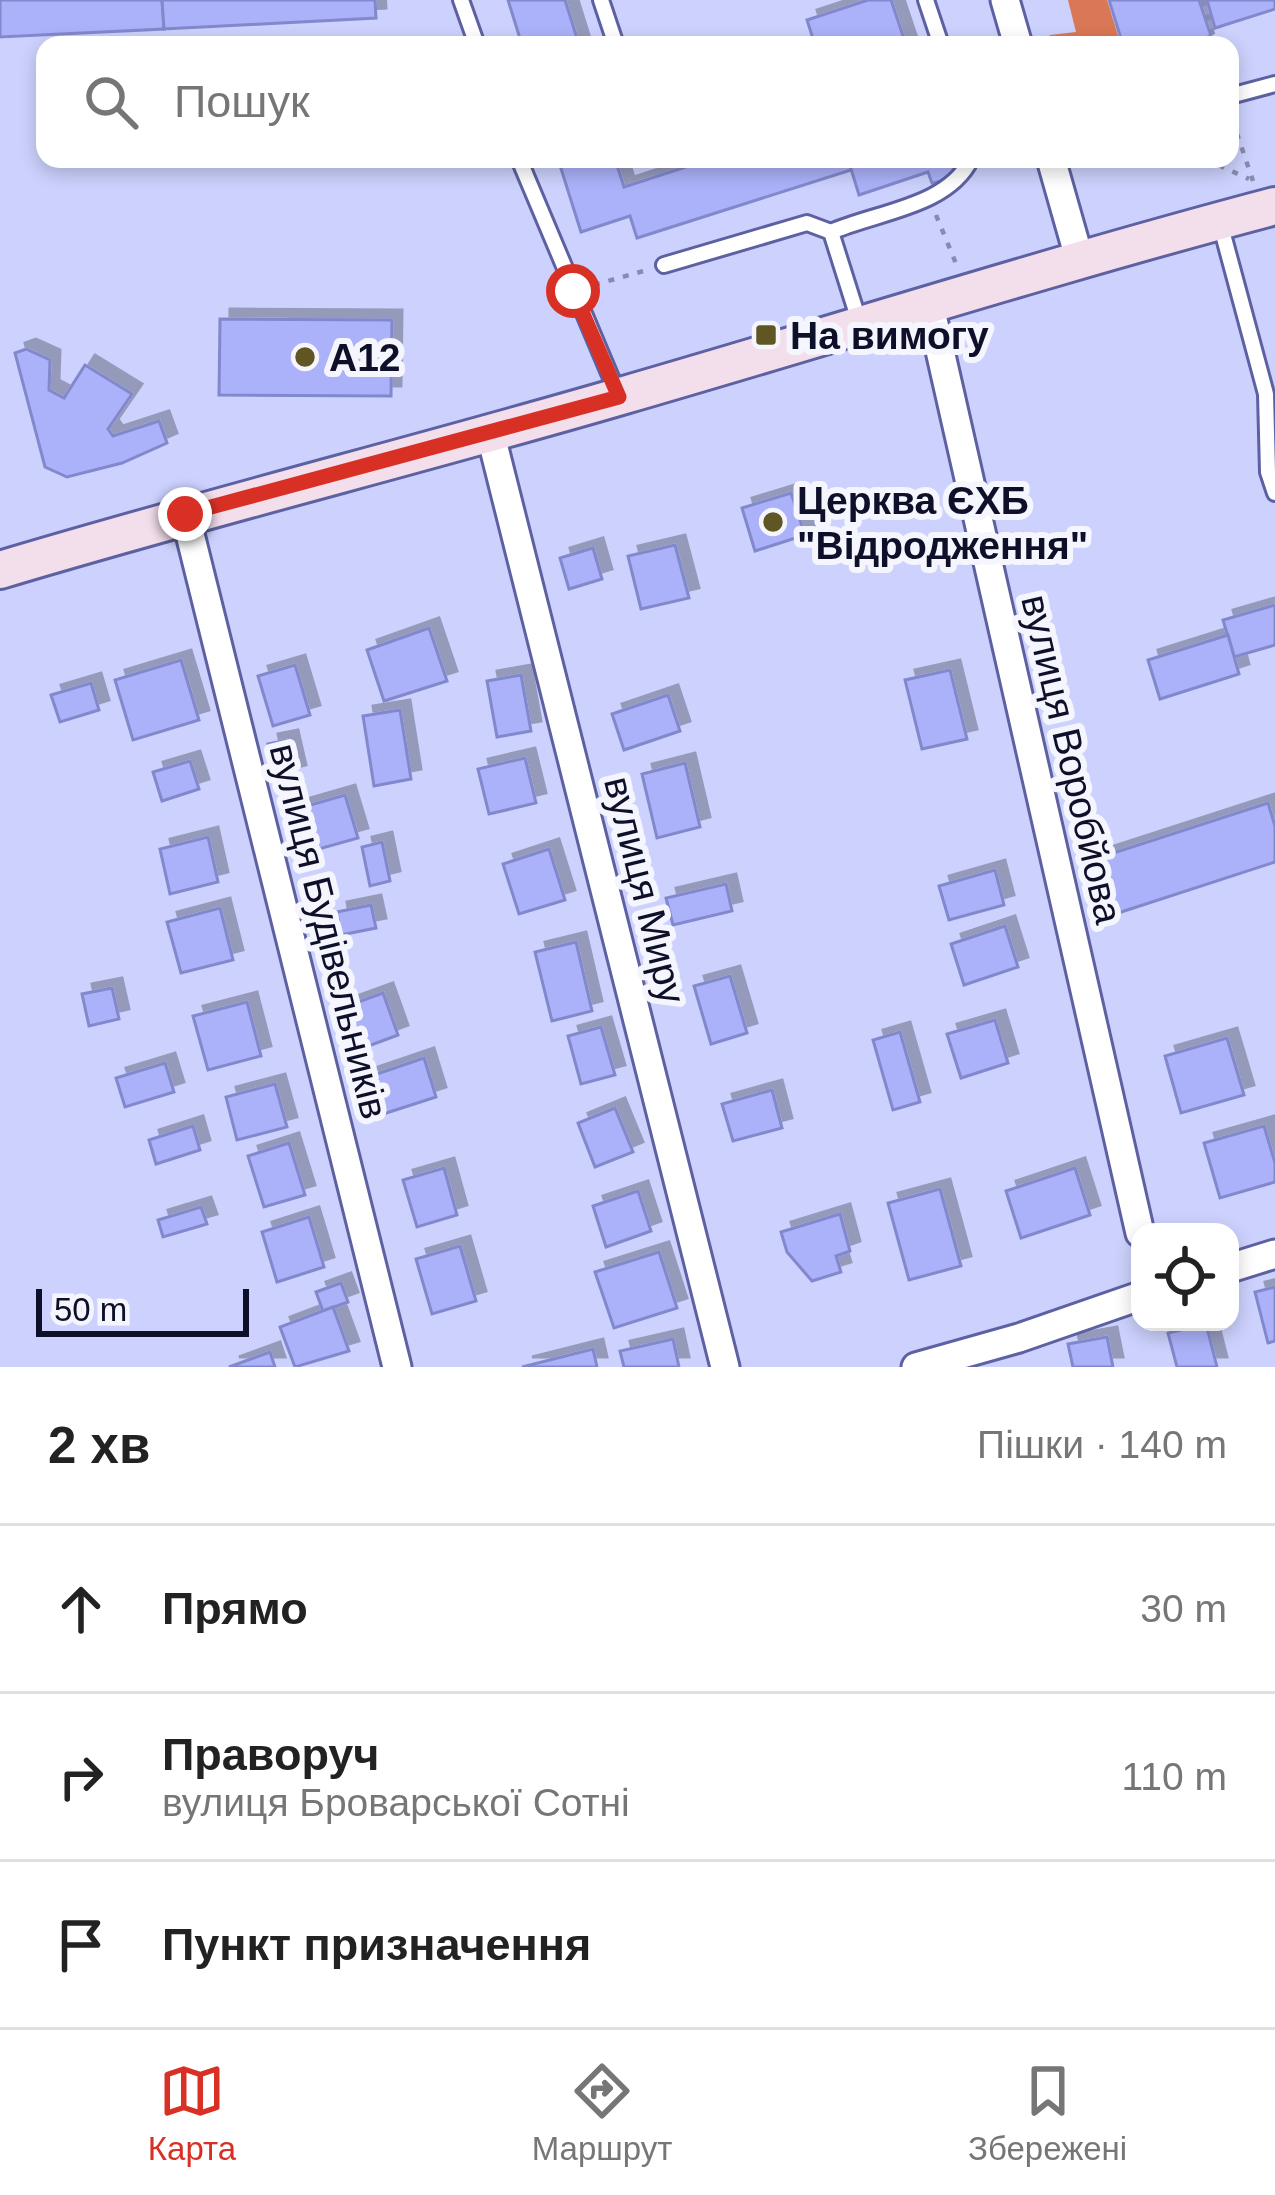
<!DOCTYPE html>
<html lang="uk">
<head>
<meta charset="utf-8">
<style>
  :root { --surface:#fff; --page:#f6f6f6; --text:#222; --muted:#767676; --line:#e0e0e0; --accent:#d93025 }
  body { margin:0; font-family:Helvetica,sans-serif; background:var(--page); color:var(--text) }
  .controls { position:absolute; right:36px; bottom:36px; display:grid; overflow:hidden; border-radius:24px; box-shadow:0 6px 18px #0003 }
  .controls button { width:108px; height:108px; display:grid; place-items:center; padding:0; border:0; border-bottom:3px solid var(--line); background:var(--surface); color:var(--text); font:60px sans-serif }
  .scale { position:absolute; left:36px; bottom:30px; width:213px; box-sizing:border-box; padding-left:12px; border:6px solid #0e0f28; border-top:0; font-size:33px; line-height:42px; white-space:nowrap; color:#0e0f28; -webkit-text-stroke:9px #f4f5fd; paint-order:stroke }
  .stop { position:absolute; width:36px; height:36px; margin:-27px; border:9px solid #d93025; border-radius:50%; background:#fff }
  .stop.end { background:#d93025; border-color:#fff; box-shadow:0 3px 12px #0008 }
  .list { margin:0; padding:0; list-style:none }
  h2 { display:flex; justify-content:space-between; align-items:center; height:156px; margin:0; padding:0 48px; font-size:51px }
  h2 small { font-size:39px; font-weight:400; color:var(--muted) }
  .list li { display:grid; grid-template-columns:78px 1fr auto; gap:36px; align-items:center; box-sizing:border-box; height:168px; padding:0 48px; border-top:3px solid var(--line) }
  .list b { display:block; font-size:45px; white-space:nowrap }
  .list p { margin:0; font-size:39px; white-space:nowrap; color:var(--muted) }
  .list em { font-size:39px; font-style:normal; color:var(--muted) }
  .icon { flex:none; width:66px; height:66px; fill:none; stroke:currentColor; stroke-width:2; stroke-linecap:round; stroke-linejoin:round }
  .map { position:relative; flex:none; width:1275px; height:1367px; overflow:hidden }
  .search { position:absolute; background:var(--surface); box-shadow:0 6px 18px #0003; left:36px; right:36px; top:36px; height:132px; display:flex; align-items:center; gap:30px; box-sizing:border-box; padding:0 42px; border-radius:24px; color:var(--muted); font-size:45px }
  .sheet { height:660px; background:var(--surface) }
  nav { display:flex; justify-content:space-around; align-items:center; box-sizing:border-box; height:168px; border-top:3px solid var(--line); background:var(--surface); font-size:33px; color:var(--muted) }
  nav a { display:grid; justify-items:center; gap:6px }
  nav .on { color:var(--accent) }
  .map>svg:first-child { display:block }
</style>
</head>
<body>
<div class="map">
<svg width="1275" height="1367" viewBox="0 0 1275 1367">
  <defs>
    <filter id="shadow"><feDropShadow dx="10" dy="-10" stdDeviation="0" flood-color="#0004"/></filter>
  </defs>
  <rect width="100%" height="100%" fill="#ccd2fd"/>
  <!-- forest -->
  <polygon fill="#d97756" points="1068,0 1107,0 1121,45 1040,45 1050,35 1076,32"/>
  <!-- building -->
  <g fill="#abb2f9" stroke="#8288cc" stroke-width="3" filter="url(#shadow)">
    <polygon points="0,0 162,0 164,29 0,37"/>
    <polygon points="162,0 375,0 376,18 164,29"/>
    <polygon points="508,0 565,0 579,45 522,45"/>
    <polygon points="868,0 891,0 906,45 815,45 807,20"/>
    <polygon points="1109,0 1199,0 1211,36 1184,45 1123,45"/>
    <polygon points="1207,0 1275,0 1275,9 1215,28"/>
    <polygon points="558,159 615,159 624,187 710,159 848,159 851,170 637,238 630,216 581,232"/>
    <polygon points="848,159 956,159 956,160 952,173 941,181 932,183 928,172 859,195"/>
    <polygon points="220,319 392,320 391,396 219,395"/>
    <polygon points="26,349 50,360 49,390 64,398 85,365 132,394 108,429 113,436 159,421 167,443 122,463 67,477 45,467 15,353"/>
    <polygon points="791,493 805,535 755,551 742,508"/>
    <polygon points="675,545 689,598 641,609 628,556"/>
    <polygon points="593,548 602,579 569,589 560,558"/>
    <polygon points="1275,605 1275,645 1234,657 1223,620"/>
    <polygon points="429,628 447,681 384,701 367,650"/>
    <polygon points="1228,635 1239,674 1160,699 1148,660"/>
    <polygon points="181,660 199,720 133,740 115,680"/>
    <polygon points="295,665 310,715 273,726 258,676"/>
    <polygon points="950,670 967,739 922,749 905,680"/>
    <polygon points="521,675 531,731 497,737 487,681"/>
    <polygon points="91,683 99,710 60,722 51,695"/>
    <polygon points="668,695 680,731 624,750 612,714"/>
    <polygon points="400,710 411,779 374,786 363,716"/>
    <polygon points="288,740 296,775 276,780 268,744"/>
    <polygon points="525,758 536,803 489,814 478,769"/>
    <polygon points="190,761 199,789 162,801 153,772"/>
    <polygon points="685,763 700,827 657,838 642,774"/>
    <polygon points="345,795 358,838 312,851 300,808"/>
    <polygon points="1268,803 1275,826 1275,862 1115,914 1111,901 1102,903 1095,881 1104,878 1098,858"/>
    <polygon points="208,837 218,882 170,894 160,849"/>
    <polygon points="382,842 390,881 370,886 362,847"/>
    <polygon points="549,849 565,900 519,914 503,864"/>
    <polygon points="995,870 1004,905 949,920 939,886"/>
    <polygon points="726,884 732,911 673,925 666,898"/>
    <polygon points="371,905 376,928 341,935 337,912"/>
    <polygon points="220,908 233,960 181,973 167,922"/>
    <polygon points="1005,926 1018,967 964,985 951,944"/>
    <polygon points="576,942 592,1011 552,1021 535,952"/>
    <polygon points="730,976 747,1033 711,1044 694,986"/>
    <polygon points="112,988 119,1019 89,1026 82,994"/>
    <polygon points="383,993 398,1035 363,1048 347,1006"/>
    <polygon points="247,1002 261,1056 208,1070 193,1016"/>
    <polygon points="995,1020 1008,1063 961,1078 947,1034"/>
    <polygon points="601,1027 615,1075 581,1084 568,1036"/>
    <polygon points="900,1032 920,1102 893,1110 873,1040"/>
    <polygon points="1227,1038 1244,1095 1181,1113 1165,1056"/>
    <polygon points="424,1058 436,1097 380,1115 368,1077"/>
    <polygon points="165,1063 174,1092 125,1107 116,1078"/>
    <polygon points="275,1084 287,1127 237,1140 226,1097"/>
    <polygon points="772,1090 782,1128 733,1141 722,1104"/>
    <polygon points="615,1108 633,1152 595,1167 578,1123"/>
    <polygon points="193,1126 200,1150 156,1164 149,1140"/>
    <polygon points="1264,1126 1275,1163 1275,1182 1220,1198 1204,1143"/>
    <polygon points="289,1143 305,1195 264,1207 248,1156"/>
    <polygon points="444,1168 457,1215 417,1227 403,1180"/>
    <polygon points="1075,1168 1090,1215 1021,1238 1006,1191"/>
    <polygon points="940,1189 961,1266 909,1280 888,1203"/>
    <polygon points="638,1191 651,1231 606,1247 593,1206"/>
    <polygon points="201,1207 207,1224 163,1237 158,1220"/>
    <polygon points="840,1214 850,1251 836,1256 841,1272 812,1281 787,1252 781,1232"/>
    <polygon points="309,1217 324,1267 277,1282 262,1232"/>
    <polygon points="460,1246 476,1301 432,1314 416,1259"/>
    <polygon points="659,1252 677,1308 614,1328 595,1272"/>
    <polygon points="341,1283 348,1302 323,1311 316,1292"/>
    <polygon points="1275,1287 1275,1341 1268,1343 1255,1292"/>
    <polygon points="333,1307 349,1351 295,1367 280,1327"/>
    <polygon points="1206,1324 1217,1367 1177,1367 1168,1333"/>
    <polygon points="1107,1337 1113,1367 1073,1367 1068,1344"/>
    <polygon points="673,1339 679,1367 624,1367 620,1351"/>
    <polygon points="593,1349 597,1367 522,1367"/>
    <polygon points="270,1352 275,1367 229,1367"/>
  </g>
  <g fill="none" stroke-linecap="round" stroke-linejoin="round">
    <defs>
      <g id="lane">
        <polyline points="461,0 477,45"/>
        <polyline points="601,0 616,45"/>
        <polyline points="926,0 941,45"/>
        <polyline points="1230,96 1275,84"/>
        <polyline points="519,159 617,392"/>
        <polyline points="1220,223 1266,394 1268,472 1275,493"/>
        <path d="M831 232C876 212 948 207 971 159"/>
        <polyline points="664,265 807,223 831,232 860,324"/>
      </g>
      <g id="street">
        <polyline points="1005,0 1018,45"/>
        <polyline points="1051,159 1080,261"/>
        <polyline points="929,302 1140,1233"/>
        <polyline points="490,432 725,1367"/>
        <polyline points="185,514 397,1367"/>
        <polyline points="1230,1268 1275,1254"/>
        <polyline points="916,1367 1019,1338 1140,1296"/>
      </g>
      <path id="secondary" d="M0 570C206 508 415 456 621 396 839 333 1055 264 1275 206"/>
    </defs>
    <!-- lane casing -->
    <use href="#lane" stroke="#5d61a1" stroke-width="20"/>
    <!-- street casing -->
    <use href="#street" stroke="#5d61a1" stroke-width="33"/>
    <!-- secondary casing -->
    <use href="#secondary" stroke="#5d61a1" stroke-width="42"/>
    <!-- path -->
    <g stroke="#878bb0" stroke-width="4.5" stroke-dasharray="6 9" stroke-linecap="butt">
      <polyline points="1203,0 1216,45"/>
      <polyline points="1232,119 1253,181"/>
      <polyline points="1205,159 1249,179"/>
      <polyline points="936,215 957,266"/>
      <polyline points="594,285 647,270"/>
    </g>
    <!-- lane -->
    <use href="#lane" stroke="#fff" stroke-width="14"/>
    <!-- street -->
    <use href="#street" stroke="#fff" stroke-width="27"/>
    <!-- secondary -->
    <use href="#secondary" stroke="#f3deec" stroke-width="36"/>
  </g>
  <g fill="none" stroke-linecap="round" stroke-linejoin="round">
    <!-- route -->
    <polyline stroke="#d93025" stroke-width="15" points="185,514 619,397 573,291"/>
  </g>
  <!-- markers -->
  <g fill="#5f5623" stroke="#f4f5fd" stroke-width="4.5">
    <rect x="754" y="323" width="24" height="24" rx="6"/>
    <circle cx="305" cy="357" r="12"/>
    <circle cx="773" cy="522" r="12"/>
  </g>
  <g text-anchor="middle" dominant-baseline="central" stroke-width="12" stroke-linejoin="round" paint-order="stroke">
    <!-- poi labels -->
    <g font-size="39" font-weight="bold" fill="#0e0f28" stroke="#f4f5fd" text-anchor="start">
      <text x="790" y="335">На вимогу</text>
      <text x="329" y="357">А12</text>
      <text x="797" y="500">Церква ЄХБ<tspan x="797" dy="45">"Відродження"</tspan></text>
    </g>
    <!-- street labels -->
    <g font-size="39" fill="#0e0f28" stroke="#f4f5fd">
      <text transform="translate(1072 759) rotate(77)">вулиця Воробйова</text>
      <text transform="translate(645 890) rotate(76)">вулиця Миру</text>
      <text transform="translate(329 931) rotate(76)">вулиця Будівельників</text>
    </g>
  </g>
</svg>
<div class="controls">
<button><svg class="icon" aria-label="locate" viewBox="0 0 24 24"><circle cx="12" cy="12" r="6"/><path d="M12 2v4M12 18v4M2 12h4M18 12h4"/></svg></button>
</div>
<div class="scale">50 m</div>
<div class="stop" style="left:573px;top:291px"></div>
<div class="stop end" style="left:185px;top:514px"></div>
<div class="search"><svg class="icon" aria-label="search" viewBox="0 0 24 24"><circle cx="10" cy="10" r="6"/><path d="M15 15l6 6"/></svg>Пошук</div>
</div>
<section class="sheet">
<h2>2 хв<small>Пішки · 140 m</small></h2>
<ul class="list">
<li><svg class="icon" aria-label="ahead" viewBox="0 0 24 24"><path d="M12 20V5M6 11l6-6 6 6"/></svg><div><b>Прямо</b></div><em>30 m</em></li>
<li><svg class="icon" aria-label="right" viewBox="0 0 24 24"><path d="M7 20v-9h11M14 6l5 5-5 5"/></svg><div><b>Праворуч</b><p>вулиця Броварської Сотні</p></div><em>110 m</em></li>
<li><svg class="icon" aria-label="arrive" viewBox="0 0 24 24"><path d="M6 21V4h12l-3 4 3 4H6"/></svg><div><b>Пункт призначення</b></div></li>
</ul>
</section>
<nav>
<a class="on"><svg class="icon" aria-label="map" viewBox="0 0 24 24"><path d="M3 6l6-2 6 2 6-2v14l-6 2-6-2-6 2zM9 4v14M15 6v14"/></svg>Карта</a>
<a><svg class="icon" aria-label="directions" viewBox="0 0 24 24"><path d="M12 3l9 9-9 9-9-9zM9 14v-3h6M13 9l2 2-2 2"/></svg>Маршрут</a>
<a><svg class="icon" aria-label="saved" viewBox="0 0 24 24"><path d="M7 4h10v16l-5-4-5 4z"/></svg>Збережені</a>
</nav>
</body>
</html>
